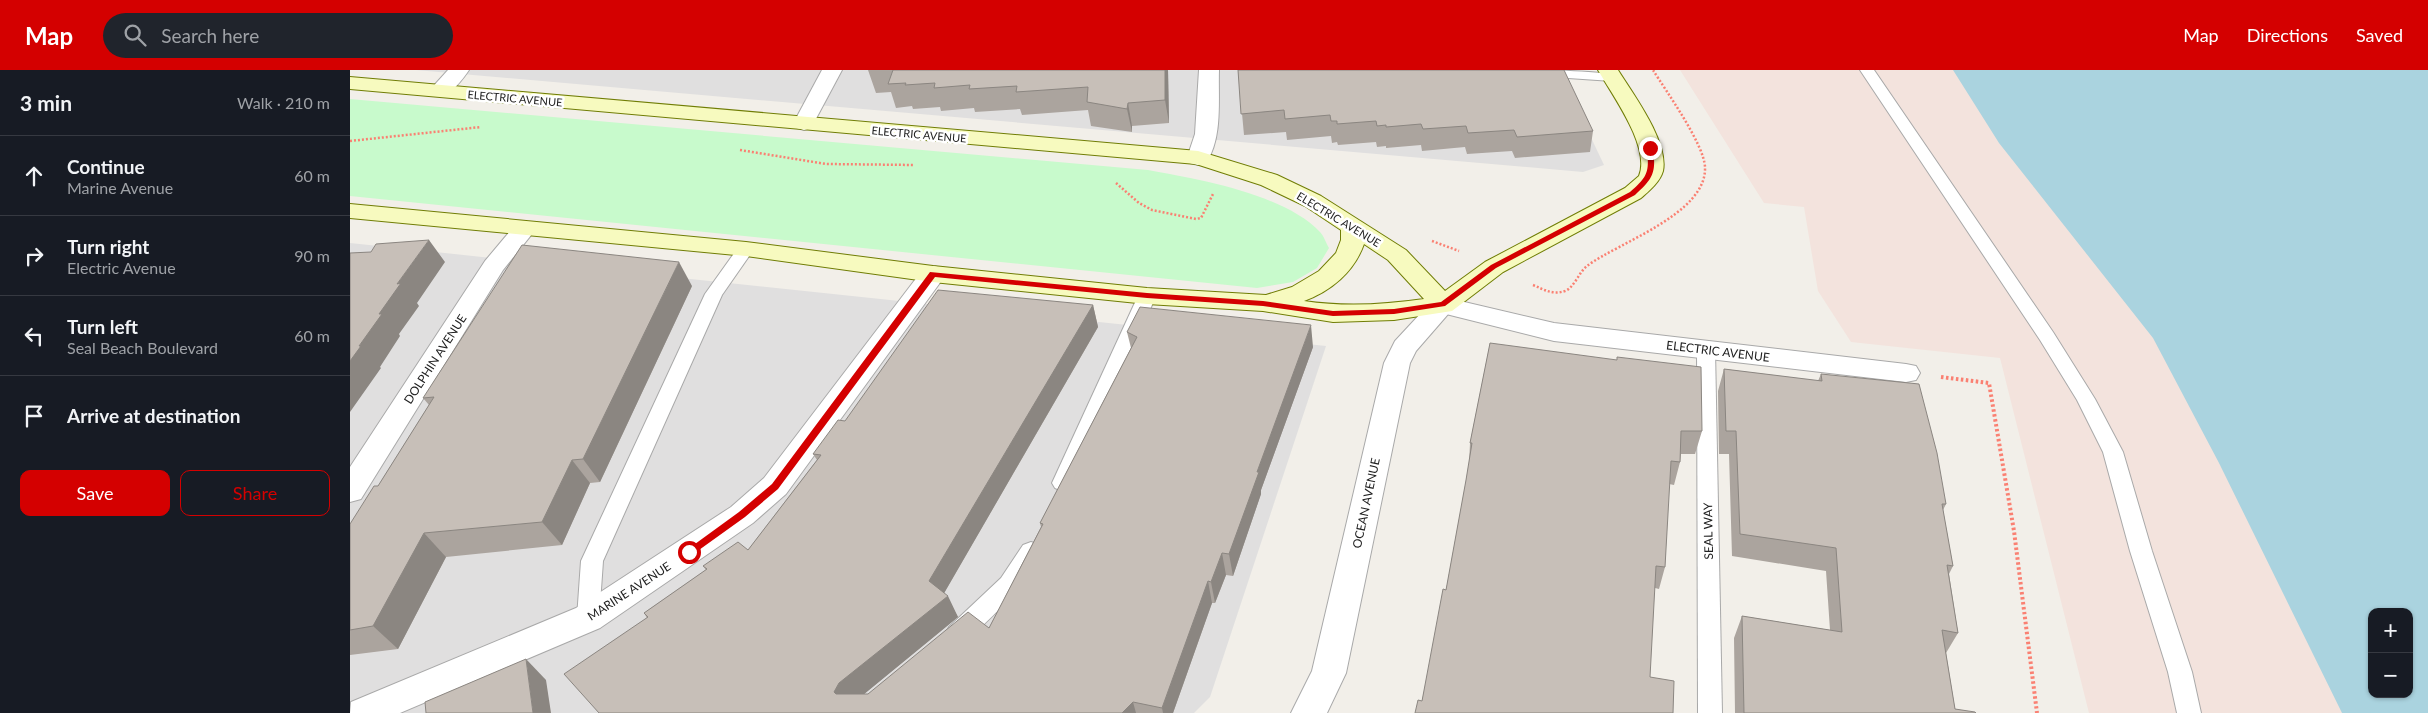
<!DOCTYPE html>
<html lang="en">
<head>
<meta charset="utf-8">
<style>
  :root { --surface:#171b24; --page:#20242c; --text:#f1f3f6; --muted:#9ea1a6; --line:#363941; --accent:#d40000 }
  body { margin:0; font-family:Lato,sans-serif; background:var(--page); color:var(--text) }
  .controls { position:absolute; right:15px; bottom:15px; display:grid; overflow:hidden; border-radius:10px; box-shadow:0 1px 4px #0004 }
  .controls button { width:45px; height:45px; display:grid; place-items:center; padding:0; border:0; border-bottom:1px solid var(--line); background:var(--surface); color:var(--text); font:25px sans-serif }
  .stop { position:absolute; width:15px; height:15px; margin:-11px; border:4px solid #d40000; border-radius:50%; background:#fff }
  .stop.end { background:#d40000; border-color:#fff; box-shadow:0 1px 5px #0008 }
  .list { margin:0; padding:0; list-style:none }
  h2 { display:flex; justify-content:space-between; align-items:center; height:65px; margin:0; padding:0 20px; font-size:21px }
  h2 small { font-size:16px; font-weight:400; color:var(--muted) }
  .list li { display:grid; grid-template-columns:32px 1fr auto; gap:15px; align-items:center; box-sizing:border-box; height:80px; padding:0 20px; border-top:1px solid var(--line) }
  .list b { display:block; font-size:19px; white-space:nowrap }
  .list p { margin:0; font-size:16px; white-space:nowrap; color:var(--muted) }
  .list em { font-size:16px; font-style:normal; color:var(--muted) }
  .actions { display:flex; gap:10px; padding:15px 20px }
  .actions a { flex:1; padding:11px 0; border:1px solid var(--accent); border-radius:10px; text-align:center; font-size:18px; color:var(--accent) }
  .actions .main { background:var(--accent); color:#fff }
  .icon { flex:none; width:28px; height:28px; fill:none; stroke:currentColor; stroke-width:2; stroke-linecap:round; stroke-linejoin:round }
  .map { position:relative; flex:none; width:2078px; height:643px; overflow:hidden }
  header { display:flex; align-items:center; gap:30px; box-sizing:border-box; height:70px; padding:0 25px; background:var(--accent); color:#fff }
  header strong { font-size:24px }
  nav { display:flex; gap:28px; margin-inline-start:auto; font-size:18px }
  .search { width:350px; height:45px; background:var(--page); display:flex; align-items:center; gap:12px; box-sizing:border-box; padding:0 18px; border-radius:28px; color:var(--muted); font-size:19px }
  main { display:flex }
  aside { flex:1; background:var(--surface) }
  .map>svg:first-child { display:block }
</style>
</head>
<body>
<header>
<strong>Map</strong>
<div class="search"><svg class="icon" aria-label="search" viewBox="0 0 24 24"><circle cx="10" cy="10" r="6"/><path d="M15 15l6 6"/></svg>Search here</div>
<nav><a>Map</a><a>Directions</a><a>Saved</a></nav>
</header>
<main>
<aside>
<h2>3 min<small>Walk · 210 m</small></h2>
<ul class="list">
<li><svg class="icon" aria-label="ahead" viewBox="0 0 24 24"><path d="M12 20V5M6 11l6-6 6 6"/></svg><div><b>Continue</b><p>Marine Avenue</p></div><em>60 m</em></li>
<li><svg class="icon" aria-label="right" viewBox="0 0 24 24"><path d="M7 20v-9h11M14 6l5 5-5 5"/></svg><div><b>Turn right</b><p>Electric Avenue</p></div><em>90 m</em></li>
<li><svg class="icon" aria-label="left" viewBox="0 0 24 24"><path d="M17 20v-9H6M10 6l-5 5 5 5"/></svg><div><b>Turn left</b><p>Seal Beach Boulevard</p></div><em>60 m</em></li>
<li><svg class="icon" aria-label="arrive" viewBox="0 0 24 24"><path d="M6 21V4h12l-3 4 3 4H6"/></svg><div><b>Arrive at destination</b></div></li>
</ul>
<div class="actions"><a class="main">Save</a><a>Share</a></div>
</aside>
<div class="map">
<svg width="2078" height="643" viewBox="0 0 2078 643">
  <rect width="100%" height="100%" fill="#f2efe9"/>
  <!-- residential -->
  <g fill="#e0dfdf">
    <polygon points="66,0 1209,0 1254,95 1233,102"/>
    <polygon points="0,173 976,276 860,627 844,643 0,643"/>
  </g>
  <!-- military -->
  <path fill="#f3e3dd" fill-rule="evenodd" d="M1330 0H2078V643H1739L1650 288 1501 272 1468 221 1454 137 1414 133ZM2022 542H2059V624H2022Z"/>
  <!-- park -->
  <path fill="#c8facc" d="M0 29 798 100C848 109 934 124 970 162 974 166 976 173 979 178L967 198 943 212 907 218 0 126Z"/>
  <!-- water -->
  <path fill="#aad3df" fill-rule="evenodd" d="M1603 0H2078V643H1992L1869 393 1803 268 1649 73ZM2022 542H2059V624H2022Z"/>
  <g fill="none" stroke-linecap="round" stroke-linejoin="round">
    <defs>
      <g id="service">
        <path d="M1154 0C1171 0 1261 0 1269 7L1262 11 1161 4Z"/>
        <polygon points="1510,0 1524,0 1703,262 1745,329 1773,382 1802,481 1842,602 1851,643 1827,643 1818,602 1780,481 1753,382 1727,330 1690,270"/>
        <polygon points="396,174 402,175 404,179 372,225 253,491 249,548 246,555 238,557 230,555 227,548 231,491 355,224 390,175"/>
        <polygon points="797,220 803,222 806,226 722,413 719,418 712,421 705,418 702,413 788,226 791,222"/>
        <polygon points="1356,273 1362,275 1365,279 1372,643 1348,643 1347,279 1350,275"/>
        <path d="M681 472 689 475 692 481C673 517 646 545 615 571L607 574 599 571 596 564 599 557 651 508 673 475Z"/>
      </g>
      <g id="minor">
        <path d="M98 0H119C110 13 98 29 82 25L79 21Z"/>
        <polygon points="472,0 492,0 461,58 454,60 447,58 443,54"/>
        <path d="M849 0H869C868 29 873 68 856 93L848 95 840 93 837 88 845 64Z"/>
        <polygon points="174,152 182,154 186,159 153,200 11,429 0,432 0,397 135,191 166,154"/>
        <polygon points="583,196 592,198 595,204 592,210 436,424 403,453 250,558 50,643 0,643 1,632 226,538 381,437 414,408 574,198"/>
        <polygon points="1093,227 1204,253 1556,294 1566,296 1570,303 1566,310 1556,312 1204,271 1084,241 1080,235 1084,229"/>
      </g>
      <polygon id="tertiary" points="1093,227 1102,229 1106,235 1066,281 1060,293 996,603 977,643 941,643 962,601 1034,293 1045,271 1084,229"/>
      <path id="secondary" d="M1248 0H1268C1283 24 1319 72 1313 101 1310 112 1299 121 1291 128L1153 202 1102 241 1044 250 983 252 913 241 797 234 583 212 396 186 0 148V134L396 172 583 196 797 218 916 225 942 217 969 201 986 183 991 170V160L955 136 911 115 846 94 0 19V7L848 81 927 105 971 126 1056 180 1095 221 1135 192 1275 118 1289 106C1301 77 1262 25 1248 0ZM1014 174 1038 190 1074 229C1033 235 994 237 954 231 981 221 1004 202 1014 174Z"/>
    </defs>
    <!-- service casing -->
    <use href="#service" stroke="#a9a9a9" stroke-width="2"/>
    <!-- minor casing -->
    <use href="#minor" stroke="#a9a9a9" stroke-width="2"/>
    <!-- tertiary casing -->
    <use href="#tertiary" stroke="#a9a9a9" stroke-width="2"/>
    <!-- secondary casing -->
    <use href="#secondary" stroke="#707d05" stroke-width="2"/>
    <!-- path-far1 -->
    <g stroke="#fa8072" stroke-width="2.5" stroke-dasharray="2 2" stroke-linecap="butt">
      <polyline points="0,71 131,57"/>
      <polyline points="390,80 476,94 564,95"/>
      <polyline points="766,113 789,133 802,140 846,149 851,148 863,124"/>
      <polyline points="1082,171 1109,181"/>
      <path d="M1183 215C1195 220 1202 225 1215 221 1224 218 1229 202 1237 196 1269 172 1357 144 1355 97 1354 74 1316 21 1303 0"/>
    </g>
    <!-- path -->
    <polyline stroke="#fa8072" stroke-width="4" stroke-dasharray="2.5 2.5" stroke-linecap="butt" points="1591,307 1639,313 1664,461 1687,643"/>
    <!-- service -->
    <use href="#service" fill="#fff" fill-rule="evenodd"/>
    <!-- minor -->
    <use href="#minor" fill="#fff" fill-rule="evenodd"/>
    <!-- tertiary -->
    <use href="#tertiary" fill="#fff" fill-rule="evenodd"/>
    <!-- secondary -->
    <use href="#secondary" fill="#f7fabf" fill-rule="evenodd"/>
  </g>
  <!-- wall -->
  <g fill="#aba49e">
    <polygon points="518,0 818,0 819,53 782,56 782,62 741,56 738,40 672,45 670,39 625,42 624,38 591,41 590,37 563,39 562,36 546,38 541,22 526,23"/>
    <polygon points="888,0 1243,61 1240,82 1165,88 1162,81 1117,84 1115,77 1072,81 1071,75 1036,78 1036,76 1027,77 1026,72 988,75 987,72 982,73 981,66 937,70 936,62 894,65"/>
    <polygon points="342,216 250,412 240,413 212,475 96,487 48,579 0,585 0,454 28,416 79,335 73,328"/>
    <polygon points="743,235 748,257 594,523 608,547 514,624 518,624 639,558 691,457 690,453 781,278 777,262 963,277 911,420 911,424 883,506 876,505 865,533 862,533 823,643 249,643 297,548 294,543 356,500 353,496 398,480 467,390 463,384 495,351"/>
    <polygon points="1140,273 1352,361 1345,384 1331,384 1330,392 1324,415 1319,414 1315,497 1309,519 1305,518 1072,631 1096,520 1119,395 1120,373"/>
    <polygon points="1374,299 1468,311 1471,304 1596,434 1593,440 1603,496 1599,504 1608,563 1596,583 1605,639 1626,643 1385,643 1384,568 1392,546 1480,560 1476,501 1382,486 1379,384 1369,384 1368,321"/>
  </g>
  <!-- shaded-wall -->
  <g fill="#8b8681">
    <polygon points="815,0 818,0 819,53 815,30"/>
    <polygon points="778,33 782,56 782,62 777,39"/>
    <polygon points="79,170 95,192 67,233 69,236 49,264 50,266 30,297 31,298 0,342 0,291 47,214"/>
    <polygon points="329,192 342,216 250,412 233,389"/>
    <polygon points="743,235 748,257 589,532 579,511"/>
    <polygon points="961,255 963,277 911,420 911,424 883,506 879,484 907,402"/>
    <polygon points="222,390 240,413 212,475 192,452"/>
    <polygon points="74,463 96,487 48,579 23,556"/>
    <polygon points="872,483 876,505 865,533 861,512"/>
    <polygon points="858,511 862,533 823,643 813,643 812,638"/>
    <polygon points="598,526 608,547 502,634 497,642 484,622 489,613"/>
    <polygon points="176,589 196,610 201,643 183,643"/>
    <polygon points="783,632 786,643 772,643"/>
  </g>
  <!-- building -->
  <g fill="#c7bfb8" stroke="#8b8681">
    <polygon points="543,0 815,0 815,30 778,33 777,39 737,32 738,17 666,22 667,16 619,19 620,15 584,18 585,13 555,15 556,13 538,14"/>
    <polygon points="888,0 1214,0 1243,61 1167,67 1164,60 1118,63 1116,56 1073,59 1071,54 1036,57 1036,55 1027,56 1026,51 987,54 987,51 981,51 980,45 935,49 934,40 891,44"/>
    <polygon points="79,170 47,214 51,213 29,244 32,244 9,276 11,276 0,291 0,183 21,182 26,174"/>
    <polygon points="172,175 329,192 233,389 222,390 192,452 74,463 23,556 0,560 0,454 24,416 28,416 84,327 73,328"/>
    <polygon points="588,220 743,235 579,511 598,526 489,613 484,622 486,624 518,624 618,542 639,558 693,454 690,453 787,267 777,262 790,237 961,255 907,402 909,402 879,484 872,483 861,512 858,511 812,638 783,632 772,643 249,643 214,604 298,547 294,543 357,499 353,496 388,472 398,480 471,385 463,384 488,350 495,351"/>
    <polygon points="1140,273 1267,290 1267,287 1351,297 1352,361 1331,361 1330,392 1321,391 1315,497 1306,496 1300,607 1324,611 1323,643 1065,643 1068,630 1072,631 1093,519 1096,520 1116,410 1122,373 1120,373"/>
    <polygon points="1374,299 1472,311 1471,304 1569,314 1587,383 1596,434 1592,434 1603,496 1597,495 1608,563 1592,560 1605,639 1625,642 1626,643 1394,643 1392,546 1492,562 1486,478 1390,464 1386,361 1376,361"/>
    <polygon points="176,589 183,643 76,643 75,632"/>
  </g>
  <!-- route -->
  <path fill="#d40000" d="M1300 76 1303 78C1306 102 1304 108 1285 125L1146 198 1095 236 1044 244 983 246 913 236 797 228 585 207 428 419 395 447 342 485H335L334 482 389 442 422 414 580 202 797 223 913 231 983 241 1044 239 1091 232 1141 195 1280 122C1299 106 1299 101 1297 78Z"/>
  <g text-anchor="middle" dominant-baseline="central" stroke-width="5" stroke-linejoin="round" paint-order="stroke">
    <!-- far-street labels -->
    <g font-size="11" fill="#222" stroke="#fff">
      <text transform="translate(165 28) rotate(5)">ELECTRIC AVENUE</text>
      <text transform="translate(569 64) rotate(5)">ELECTRIC AVENUE</text>
      <text transform="translate(989 149) rotate(31)">ELECTRIC AVENUE</text>
    </g>
    <!-- street labels -->
    <g font-size="12" fill="#222" stroke="#fff">
      <text transform="translate(1368 281) rotate(7)">ELECTRIC AVENUE</text>
      <text transform="translate(85 289) rotate(-57)">DOLPHIN AVENUE</text>
      <text transform="translate(1016 433) rotate(-78)">OCEAN AVENUE</text>
      <text transform="translate(1358 461) rotate(-91)">SEAL WAY</text>
      <text transform="translate(279 521) rotate(-33)">MARINE AVENUE</text>
    </g>
  </g>
</svg>
<div class="controls">
<button>+</button>
<button>−</button>
</div>
<div class="stop" style="left:339px;top:482px"></div>
<div class="stop end" style="left:1300px;top:78px"></div>
</div>
</main>
</body>
</html>
